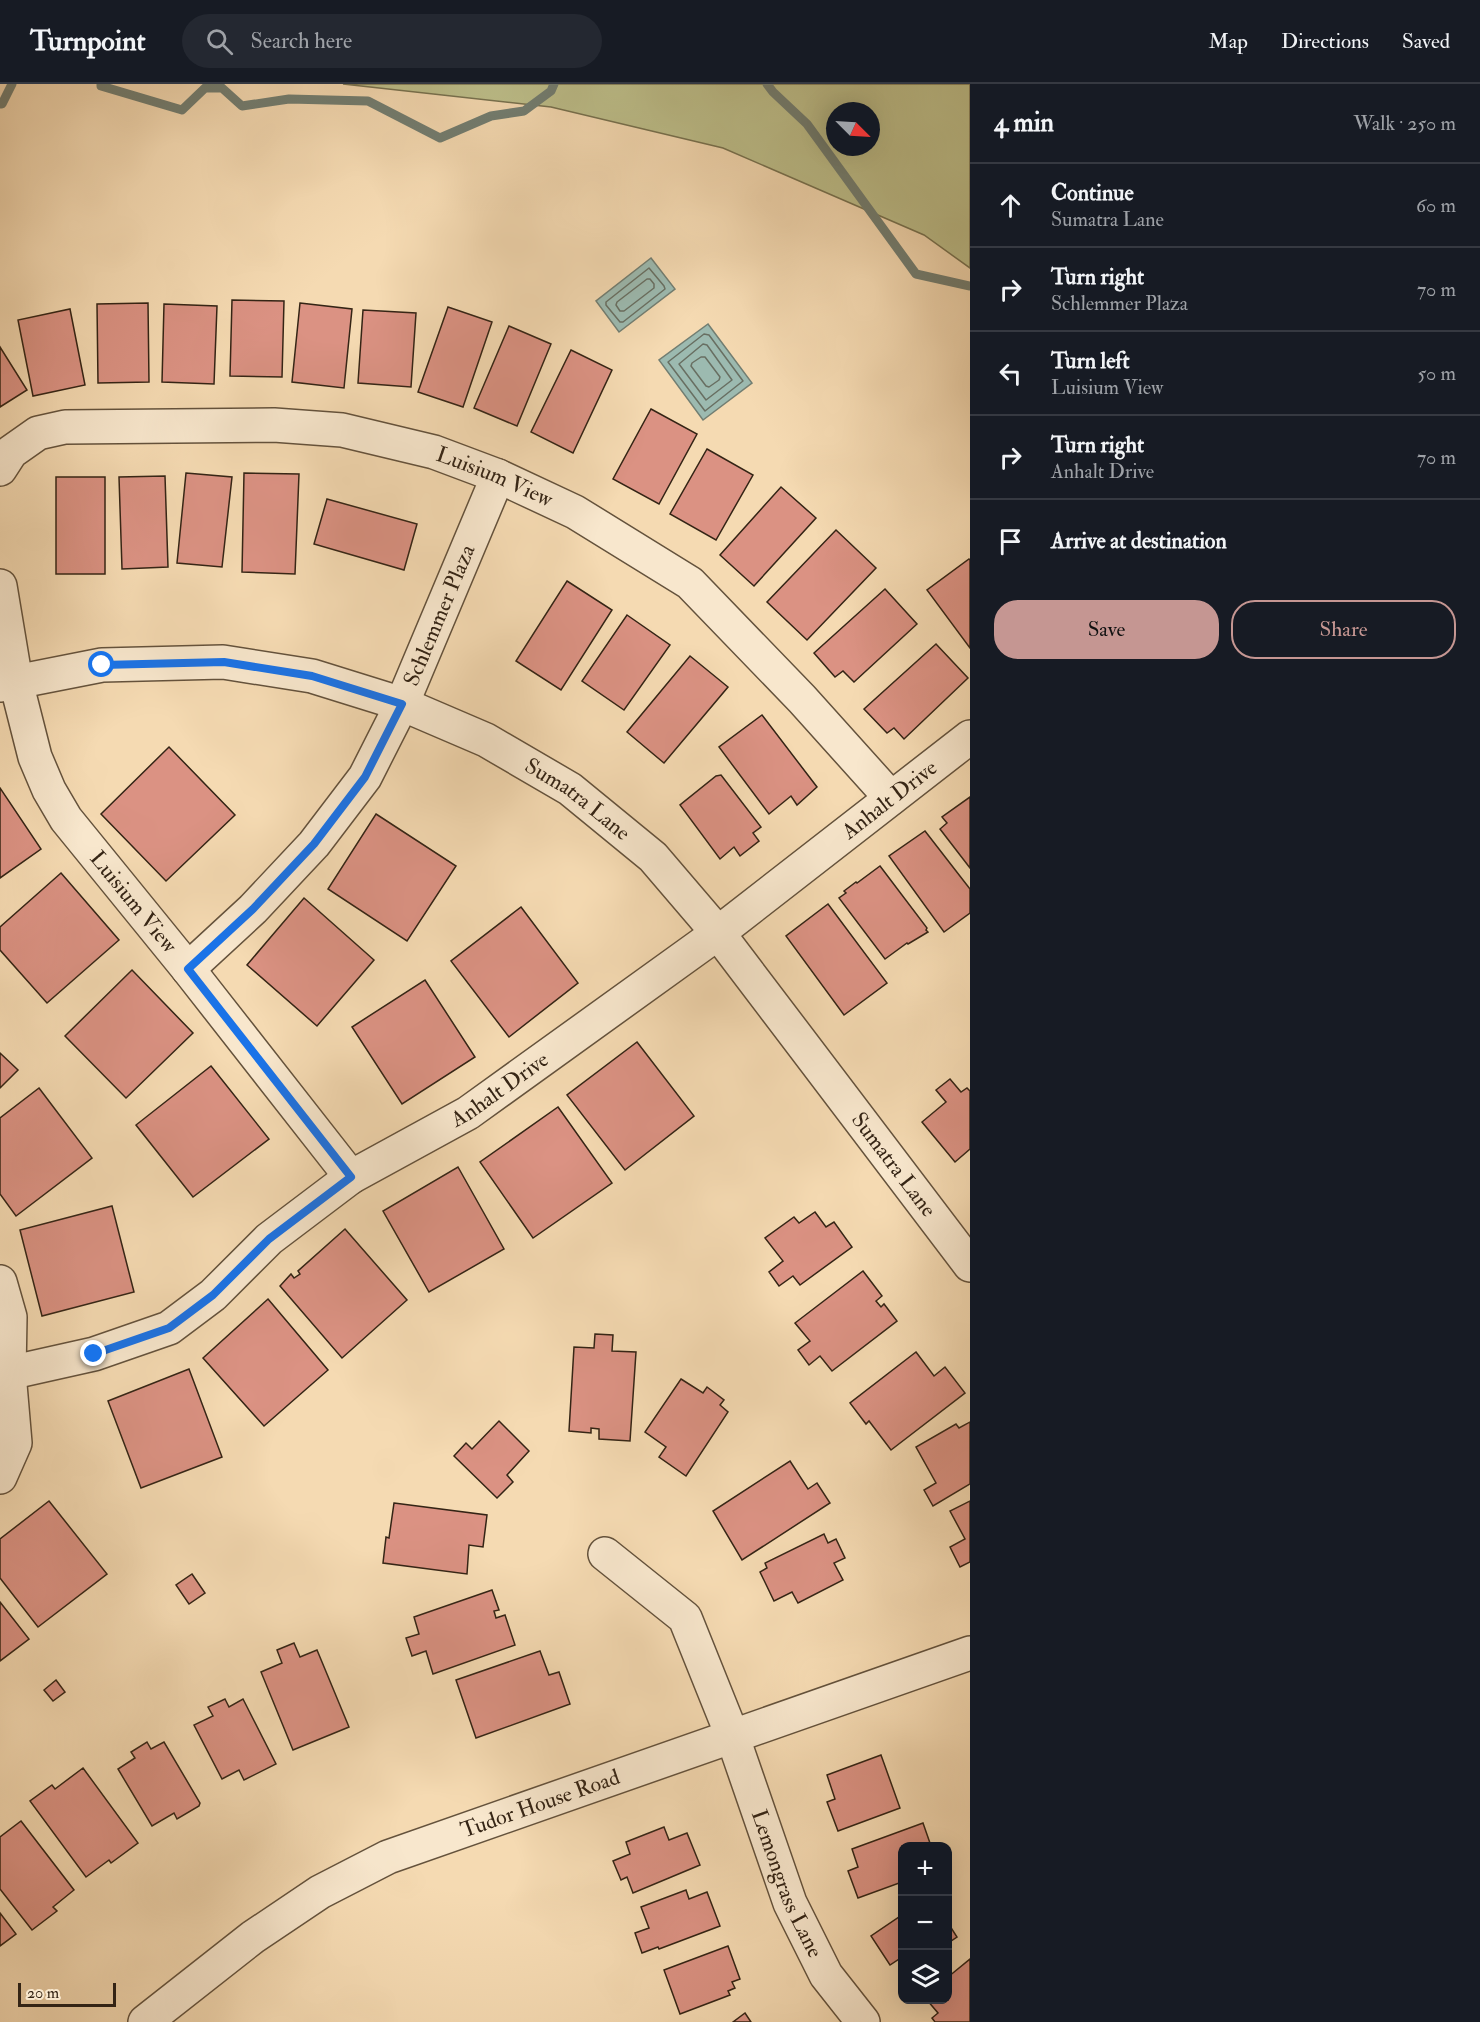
<!DOCTYPE html>
<html lang="en">
<head>
<meta charset="utf-8">
<style>
  :root { --surface:#171b24; --page:#242831; --text:#f1f3f6; --muted:#9ea1a6; --line:#363941; --accent:#c59692 }
  body { margin:0; font-family:"IM FELL Double Pica",serif; background:var(--page); color:var(--text) }
  .controls { position:absolute; right:18px; bottom:18px; display:grid; overflow:hidden; border-radius:12px; box-shadow:0 6px 24px #0002 }
  .controls button { width:54px; height:54px; display:grid; place-items:center; padding:0; border:0; border-bottom:2px solid var(--line); background:var(--surface); color:var(--text); font:30px sans-serif }
  .compass { position:absolute; left:826px; top:18px; width:54px; height:54px; border-radius:50%; background:var(--surface); box-shadow:0 6px 24px #0002; rotate:114deg }
  .scale { position:absolute; left:18px; bottom:15px; width:98px; box-sizing:border-box; padding-left:6px; border:3px solid #342415; border-top:0; font-size:16px; line-height:21px; white-space:nowrap; color:#342415; -webkit-text-stroke:4px #f8e7cd; paint-order:stroke }
  .stop { position:absolute; width:18px; height:18px; margin:-14px; border:4px solid #1a73e8; border-radius:50%; background:#fff }
  .stop.end { background:#1a73e8; border-color:#fff; box-shadow:0 2px 6px #0008 }
  .list { margin:0; padding:0; list-style:none }
  h2 { display:flex; justify-content:space-between; align-items:center; height:78px; margin:0; padding:0 24px; font-size:26px }
  h2 small { font-size:20px; font-weight:400; color:var(--muted) }
  .list li { display:grid; grid-template-columns:39px 1fr auto; gap:18px; align-items:center; box-sizing:border-box; height:84px; padding:0 24px; border-top:2px solid var(--line) }
  .list b { display:block; font-size:22px; white-space:nowrap }
  .list p { margin:0; font-size:20px; white-space:nowrap; color:var(--muted) }
  .list em { font-size:20px; font-style:normal; color:var(--muted) }
  .actions { display:flex; gap:12px; padding:18px 24px }
  .actions a { flex:1; padding:14px 0; border:2px solid var(--accent); border-radius:24px; text-align:center; font-size:21px; color:var(--accent) }
  .actions .main { background:var(--accent); color:#111 }
  .icon { flex:none; width:33px; height:33px; fill:none; stroke:currentColor; stroke-width:2; stroke-linecap:round; stroke-linejoin:round }
  .map { position:relative; flex:none; width:970px; height:1938px; overflow:hidden }
  header { display:flex; align-items:center; gap:36px; box-sizing:border-box; height:84px; padding:0 30px; background:var(--surface); border-bottom:2px solid var(--line) }
  header strong { font-size:28px }
  nav { display:flex; gap:33px; margin-inline-start:auto; font-size:21px }
  .search { width:420px; height:54px; background:var(--page); display:flex; align-items:center; gap:15px; box-sizing:border-box; padding:0 21px; border-radius:33px; color:var(--muted); font-size:22px }
  main { display:flex }
  aside { flex:1; background:var(--surface) }
  .map>svg:first-child { display:block }
</style>
</head>
<body>
<header>
<strong>Turnpoint</strong>
<div class="search"><svg class="icon" aria-label="search" viewBox="0 0 24 24"><circle cx="10" cy="10" r="6"/><path d="M15 15l6 6"/></svg>Search here</div>
<nav><a>Map</a><a>Directions</a><a>Saved</a></nav>
</header>
<main>
<div class="map">
<svg width="970" height="1938" viewBox="0 0 970 1938">
  <rect width="100%" height="100%" fill="#f5dab2"/>
  <filter id="stains"><feTurbulence type="fractalNoise" baseFrequency=".00333" numOctaves="4"/><feColorMatrix values="0 0 0 0 .2 0 0 0 0 .09 0 0 0 0 .02 0 0 0 .5 -.17"/></filter>
  <radialGradient id="worn" r=".72"><stop offset=".6" stop-color="#630" stop-opacity="0"/><stop offset="1" stop-color="#630" stop-opacity=".3"/></radialGradient>
  <!-- green -->
  <path fill="#bdbf8b" stroke="#787250" stroke-width="1.5" fill-rule="evenodd" d="M343 0H970V184L924 151 723 64 551 23ZM835 27H871V63H835Z"/>
  <!-- water -->
  <g fill="#9cbab0" stroke="#727e72" stroke-width="1.5">
    <polygon points="651,174 675,205 619,248 596,217"/>
    <polygon points="708,240 752,299 703,336 659,276"/>
  </g>
  <g fill="none" stroke-linecap="round" stroke-linejoin="round">
    <!-- shore -->
    <g stroke="#686f62" stroke-width="1.5">
      <polygon points="649,184 664,202 665,205 623,238 620,238 606,221 606,218"/>
      <polygon points="647,195 650,195 654,200 654,204 624,227 620,227 616,221 617,218"/>
      <polygon points="704,250 709,251 743,297 705,327 668,278"/>
      <polygon points="703,260 707,261 732,296 706,316 679,280"/>
      <polygon points="701,273 705,273 720,293 719,296 709,303 706,302 691,282 692,279"/>
    </g>
    <!-- stream -->
    <g stroke="#727e72" stroke-width="9">
      <polyline points="101,0 101,2 182,26 205,4 222,4 242,22 289,15 368,17 440,54 491,32 524,27 551,7 554,0"/>
      <polyline points="767,0 773,8 807,40 916,190 970,202"/>
      <polyline points="0,20 2,20 12,0"/>
    </g>
  </g>
  <!-- building -->
  <g fill="#db9283" stroke="#342415" stroke-width="1.5">
    <polygon points="232,216 284,217 282,293 230,292"/>
    <polygon points="148,219 149,298 98,299 97,220"/>
    <polygon points="300,219 352,225 344,304 292,298"/>
    <polygon points="164,220 217,222 214,300 162,298"/>
    <polygon points="448,223 492,238 463,323 418,308"/>
    <polygon points="70,225 85,301 33,312 18,236"/>
    <polygon points="363,226 416,229 411,303 358,299"/>
    <polygon points="509,242 551,260 517,342 474,324"/>
    <polygon points="0,263 27,306 0,323"/>
    <polygon points="571,266 612,286 573,369 531,348"/>
    <polygon points="651,325 697,350 659,420 613,395"/>
    <polygon points="707,365 753,391 716,456 670,430"/>
    <polygon points="186,389 232,393 222,483 177,479"/>
    <polygon points="244,389 299,390 295,490 242,488"/>
    <polygon points="165,392 168,483 122,485 119,393"/>
    <rect x="56" y="393" width="49" height="97"/>
    <polygon points="781,403 816,434 754,502 720,471"/>
    <polygon points="327,415 417,440 404,486 314,460"/>
    <polygon points="836,446 876,484 807,556 767,518"/>
    <polygon points="969,475 970,476 970,564 927,506"/>
    <polygon points="567,497 612,526 561,606 516,577"/>
    <polygon points="885,505 917,540 854,598 843,587 835,593 814,569"/>
    <polygon points="627,531 670,561 624,626 582,597"/>
    <polygon points="936,560 968,594 904,655 894,644 887,649 864,625"/>
    <polygon points="690,572 728,603 664,679 627,648"/>
    <polygon points="762,631 817,703 797,721 791,712 769,730 719,663"/>
    <polygon points="169,663 235,731 166,797 101,730"/>
    <polygon points="721,691 761,743 753,749 759,757 740,772 734,763 720,775 680,721 716,692"/>
    <polygon points="0,704 41,765 0,794"/>
    <polygon points="970,713 970,784 940,745 947,739 942,733"/>
    <polygon points="376,730 456,782 407,857 328,805"/>
    <polygon points="925,747 970,805 970,829 944,848 889,772"/>
    <polygon points="880,782 927,844 926,846 928,848 908,860 907,859 885,875 839,814 846,809 844,807 856,798 857,799"/>
    <polygon points="61,789 119,856 47,919 0,866 0,843"/>
    <polygon points="304,814 374,876 317,942 247,881"/>
    <polygon points="828,820 887,899 844,931 786,852"/>
    <polygon points="521,823 578,899 509,953 451,877"/>
    <polygon points="132,886 193,949 126,1014 65,952"/>
    <polygon points="425,896 475,973 402,1020 352,943"/>
    <polygon points="637,958 694,1032 625,1086 567,1011"/>
    <polygon points="0,969 18,986 0,1004"/>
    <polygon points="211,982 269,1055 193,1113 136,1041"/>
    <polygon points="950,995 961,1008 967,1004 970,1007 970,1065 955,1078 922,1038 946,1018 936,1006"/>
    <polygon points="39,1004 92,1074 16,1132 0,1110 0,1034"/>
    <polygon points="558,1023 612,1099 533,1154 480,1078"/>
    <polygon points="458,1083 504,1165 429,1208 383,1127"/>
    <polygon points="112,1122 134,1208 42,1232 20,1146"/>
    <polygon points="815,1128 826,1143 834,1138 852,1163 800,1201 793,1192 779,1202 769,1188 783,1177 765,1154 794,1133 799,1139"/>
    <polygon points="345,1145 407,1216 342,1274 280,1202 291,1190 294,1194 300,1190 298,1187"/>
    <polygon points="863,1187 882,1212 876,1217 881,1223 884,1220 897,1237 832,1287 820,1272 809,1281 798,1266 810,1257 795,1239"/>
    <polygon points="268,1215 328,1286 264,1342 203,1274"/>
    <polygon points="595,1250 613,1251 612,1267 636,1268 630,1357 599,1355 599,1345 591,1344 591,1349 569,1347 574,1263 594,1264"/>
    <polygon points="916,1268 934,1292 945,1283 965,1309 891,1366 869,1337 866,1340 850,1319"/>
    <polygon points="189,1285 222,1373 141,1404 108,1317"/>
    <polygon points="681,1295 703,1309 707,1303 724,1316 720,1321 728,1328 686,1392 659,1373 666,1363 645,1348"/>
    <polygon points="499,1337 529,1367 507,1391 513,1398 497,1414 454,1372 466,1359 472,1365"/>
    <polygon points="970,1338 970,1400 933,1422 924,1406 936,1399 916,1363 956,1340 959,1344"/>
    <polygon points="790,1377 808,1405 817,1399 830,1419 742,1476 713,1427"/>
    <polygon points="49,1417 107,1490 38,1543 0,1494 0,1455"/>
    <polygon points="970,1417 970,1478 960,1483 950,1463 965,1455 950,1427"/>
    <polygon points="394,1419 487,1431 483,1463 469,1461 467,1490 383,1479 386,1453 389,1454"/>
    <polygon points="824,1450 828,1459 836,1455 845,1474 834,1479 843,1496 798,1519 792,1508 774,1517 760,1488 767,1484 765,1479"/>
    <polygon points="192,1490 205,1509 189,1520 176,1501"/>
    <polygon points="492,1506 499,1526 494,1527 496,1534 505,1531 515,1561 433,1590 426,1567 412,1572 406,1554 419,1550 414,1533"/>
    <polygon points="0,1518 29,1555 0,1577"/>
    <polygon points="294,1559 300,1573 317,1566 349,1643 293,1666 261,1588 282,1579 277,1566"/>
    <polygon points="540,1567 549,1591 559,1588 570,1620 476,1654 456,1596"/>
    <polygon points="56,1596 65,1608 53,1617 44,1606"/>
    <polygon points="225,1615 229,1623 243,1615 276,1680 244,1696 239,1686 222,1695 194,1641 213,1632 208,1623"/>
    <polygon points="147,1658 151,1665 164,1658 200,1719 199,1722 177,1735 174,1729 152,1742 118,1685 135,1674 131,1668"/>
    <polygon points="881,1671 900,1724 838,1747 827,1718 835,1715 827,1691"/>
    <polygon points="83,1684 138,1759 111,1779 109,1776 86,1793 30,1717 52,1701 55,1705"/>
    <polygon points="21,1737 74,1806 53,1823 57,1827 32,1846 0,1805 0,1753"/>
    <polygon points="923,1739 931,1762 902,1762 902,1798 858,1814 848,1787 858,1783 852,1765"/>
    <polygon points="664,1743 669,1756 687,1749 700,1781 633,1809 627,1793 621,1796 613,1777 630,1770 626,1758"/>
    <polygon points="686,1806 689,1815 707,1808 720,1842 659,1865 658,1863 642,1869 635,1849 649,1844 641,1823"/>
    <polygon points="0,1829 16,1850 0,1862"/>
    <polygon points="902,1831 902,1873 890,1881 871,1852"/>
    <polygon points="948,1839 957,1853 948,1859"/>
    <polygon points="728,1862 740,1895 732,1898 735,1904 728,1907 730,1911 680,1930 664,1886"/>
    <polygon points="970,1875 970,1938 935,1938 932,1934 938,1929 927,1916 948,1916 948,1893"/>
    <polygon points="745,1929 751,1938 733,1938"/>
  </g>
  <g fill="none" stroke-linecap="round" stroke-linejoin="round">
    <defs>
      <g id="minor">
        <path id="s1" d="M0 385 11 368 38 349 65 343 274 341 342 346 434 368 498 392 575 428 690 499 802 615 891 714"/>
        <path id="s2" d="M0 502 16 598 35 673 49 706 66 735 188 885 351 1093"/>
        <path id="s3" d="M0 601 102 581 223 578 312 592 402 620 486 656 570 705 653 773 718 849 970 1181"/>
        <path id="s4" d="M188 885 253 825 314 760 365 693 402 620 498 392"/>
        <polyline points="0,1198 10,1233 9,1289 15,1359 0,1393"/>
        <path id="s5" d="M0 1293 9 1289 94 1270 169 1244 213 1211 269 1155 351 1093 468 1029 718 849 970 653"/>
        <path id="s6" d="M605 1470 685 1534 732 1651 790 1819 826 1891 863 1938"/>
        <path id="s7" d="M145 1938 253 1853 320 1808 388 1773 970 1569"/>
      </g>
    </defs>
    <!-- minor casing -->
    <use href="#minor" stroke="#64523c" stroke-width="36"/>
    <!-- minor -->
    <use href="#minor" stroke="#f8e7cd" stroke-width="33"/>
  </g>
  <g fill="none" stroke-linecap="round" stroke-linejoin="round">
    <!-- route -->
    <polyline stroke="#1a73e8" stroke-width="8" points="94,1270 169,1244 213,1211 269,1155 351,1093 188,885 253,825 314,760 365,693 402,620 312,592 224,578 102,581"/>
  </g>
  <g text-anchor="middle" dominant-baseline="central" stroke-width="5" stroke-linejoin="round" paint-order="stroke">
    <!-- street labels -->
    <g font-size="22" fill="#342415" stroke="#f8e7cd">
      <text stroke="none"><textPath href="#s1" startOffset="518">Luisium View</textPath></text>
      <text stroke="none"><textPath href="#s4" startOffset="440">Schlemmer Plaza</textPath></text>
      <text stroke="none"><textPath href="#s5" startOffset="1072">Anhalt Drive</textPath></text>
      <text stroke="none"><textPath href="#s3" startOffset="610">Sumatra Lane</textPath></text>
      <text stroke="none"><textPath href="#s2" startOffset="351">Luisium View</textPath></text>
      <text stroke="none"><textPath href="#s5" startOffset="586">Anhalt Drive</textPath></text>
      <text stroke="none"><textPath href="#s3" startOffset="1096">Sumatra Lane</textPath></text>
      <text stroke="none"><textPath href="#s7" startOffset="456">Tudor House Road</textPath></text>
      <text stroke="none"><textPath href="#s6" startOffset="387">Lemongrass Lane</textPath></text>
    </g>
  </g>
  <rect width="100%" height="100%" filter="url(#stains)"/>
  <rect width="100%" height="100%" fill="url(#worn)"/>
</svg>
<div class="controls">
<button>+</button>
<button>−</button>
<button><svg class="icon" aria-label="layers" viewBox="0 0 24 24"><path d="M12 4l9 5-9 5-9-5zM3 14l9 5 9-5"/></svg></button>
</div>
<svg class="compass" viewBox="-18 -18 36 36"><path d="M0-13l5 13h-10z" fill="#e53935"/><path d="M0 13l5-13h-10z" fill="#9ea1a6"/></svg>
<div class="scale">20 m</div>
<div class="stop" style="left:102px;top:581px"></div>
<div class="stop end" style="left:94px;top:1270px"></div>
</div>
<aside>
<h2>4 min<small>Walk · 250 m</small></h2>
<ul class="list">
<li><svg class="icon" aria-label="ahead" viewBox="0 0 24 24"><path d="M12 20V5M6 11l6-6 6 6"/></svg><div><b>Continue</b><p>Sumatra Lane</p></div><em>60 m</em></li>
<li><svg class="icon" aria-label="right" viewBox="0 0 24 24"><path d="M7 20v-9h11M14 6l5 5-5 5"/></svg><div><b>Turn right</b><p>Schlemmer Plaza</p></div><em>70 m</em></li>
<li><svg class="icon" aria-label="left" viewBox="0 0 24 24"><path d="M17 20v-9H6M10 6l-5 5 5 5"/></svg><div><b>Turn left</b><p>Luisium View</p></div><em>50 m</em></li>
<li><svg class="icon" aria-label="right" viewBox="0 0 24 24"><path d="M7 20v-9h11M14 6l5 5-5 5"/></svg><div><b>Turn right</b><p>Anhalt Drive</p></div><em>70 m</em></li>
<li><svg class="icon" aria-label="arrive" viewBox="0 0 24 24"><path d="M6 21V4h12l-3 4 3 4H6"/></svg><div><b>Arrive at destination</b></div></li>
</ul>
<div class="actions"><a class="main">Save</a><a>Share</a></div>
</aside>
</main>
</body>
</html>
